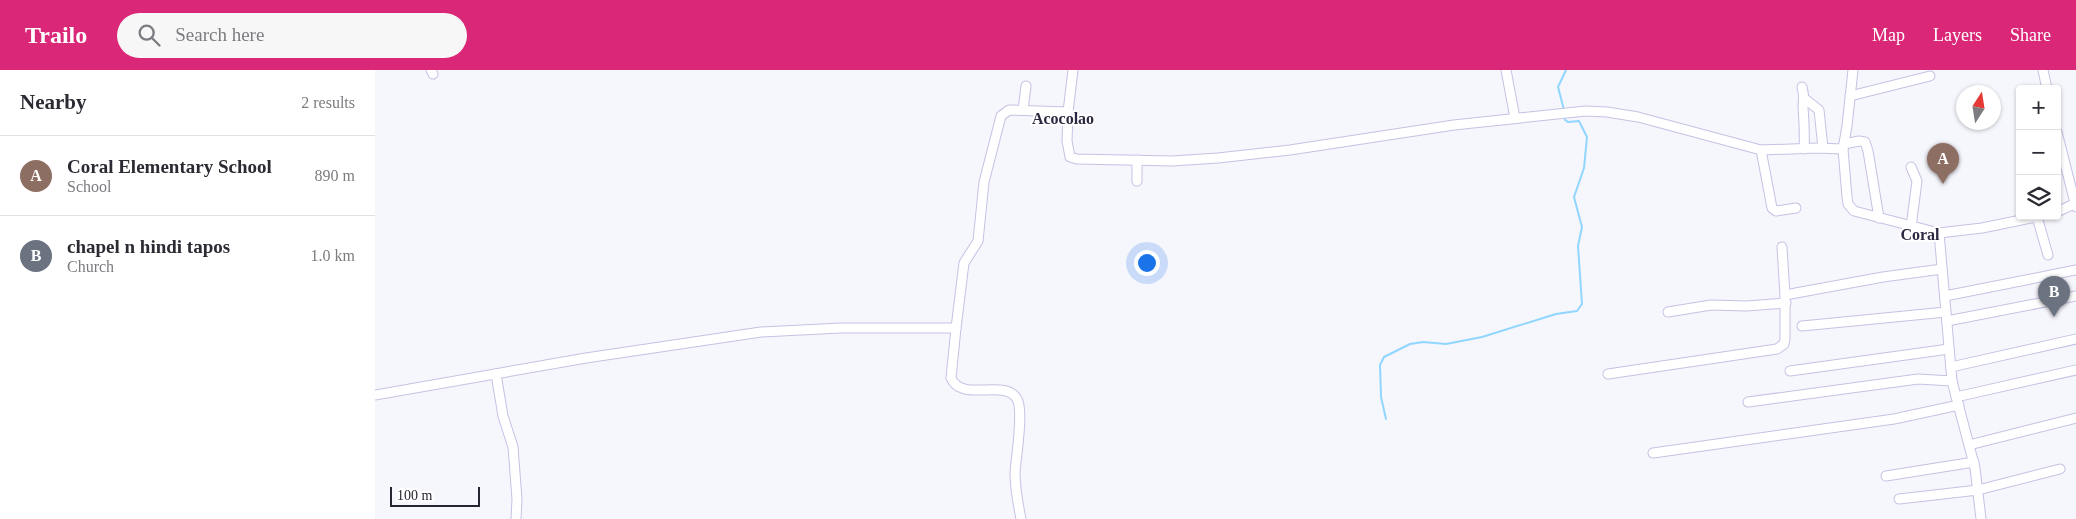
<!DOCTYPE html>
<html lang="en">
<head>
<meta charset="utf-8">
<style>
  :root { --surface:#fff; --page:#f7f7f7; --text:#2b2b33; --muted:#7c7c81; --line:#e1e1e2; --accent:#db2777 }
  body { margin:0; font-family:Georgia,serif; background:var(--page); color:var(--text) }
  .controls { position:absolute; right:15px; top:15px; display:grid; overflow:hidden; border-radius:5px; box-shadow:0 1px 4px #0004 }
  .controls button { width:45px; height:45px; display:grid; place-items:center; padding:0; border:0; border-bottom:1px solid var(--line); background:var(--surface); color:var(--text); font:25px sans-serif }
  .compass { position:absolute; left:1581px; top:15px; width:45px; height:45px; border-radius:50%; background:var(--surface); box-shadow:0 1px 4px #0004; rotate:12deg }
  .scale { position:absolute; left:15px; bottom:12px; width:90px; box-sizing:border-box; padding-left:5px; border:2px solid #262531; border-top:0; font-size:14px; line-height:18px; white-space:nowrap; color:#262531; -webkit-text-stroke:4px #fff; paint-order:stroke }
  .you { position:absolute; left:771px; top:192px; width:18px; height:18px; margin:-12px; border:4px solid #fff; border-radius:50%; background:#1a73e8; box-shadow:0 0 0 8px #1a73e833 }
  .badge { display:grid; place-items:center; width:32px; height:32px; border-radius:50%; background:var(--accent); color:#fff; font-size:16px; font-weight:700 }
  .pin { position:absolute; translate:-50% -41px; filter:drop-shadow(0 1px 2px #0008) }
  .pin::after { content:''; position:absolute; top:26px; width:18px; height:15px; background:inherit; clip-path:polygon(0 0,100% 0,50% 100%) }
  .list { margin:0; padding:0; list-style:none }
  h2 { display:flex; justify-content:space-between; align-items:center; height:65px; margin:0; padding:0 20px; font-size:21px }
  h2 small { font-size:16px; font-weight:400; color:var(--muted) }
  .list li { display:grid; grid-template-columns:32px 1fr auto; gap:15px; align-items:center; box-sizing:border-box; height:80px; padding:0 20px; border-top:1px solid var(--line) }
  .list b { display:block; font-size:19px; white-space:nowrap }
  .list p { margin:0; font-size:16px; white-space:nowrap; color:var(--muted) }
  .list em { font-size:16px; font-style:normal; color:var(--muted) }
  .icon { flex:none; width:28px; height:28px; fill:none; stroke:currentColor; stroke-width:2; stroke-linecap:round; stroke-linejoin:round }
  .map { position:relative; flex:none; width:1701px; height:449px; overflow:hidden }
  header { display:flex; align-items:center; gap:30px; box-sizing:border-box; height:70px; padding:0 25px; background:var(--accent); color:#fff }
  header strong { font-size:24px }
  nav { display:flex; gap:28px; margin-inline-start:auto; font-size:18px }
  .search { width:350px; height:45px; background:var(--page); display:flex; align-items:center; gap:12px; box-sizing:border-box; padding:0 18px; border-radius:28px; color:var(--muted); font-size:19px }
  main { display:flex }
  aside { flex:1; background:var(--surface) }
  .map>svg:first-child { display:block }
</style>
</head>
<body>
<header>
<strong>Trailo</strong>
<div class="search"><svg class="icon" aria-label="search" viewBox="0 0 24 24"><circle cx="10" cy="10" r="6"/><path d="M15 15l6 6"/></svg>Search here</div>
<nav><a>Map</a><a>Layers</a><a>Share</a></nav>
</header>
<main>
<aside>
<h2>Nearby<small>2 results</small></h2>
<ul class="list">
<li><span class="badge" style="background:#8d6e63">A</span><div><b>Coral Elementary School</b><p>School</p></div><em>890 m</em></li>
<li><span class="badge" style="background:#6b7280">B</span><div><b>chapel n hindi tapos</b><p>Church</p></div><em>1.0 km</em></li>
</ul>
</aside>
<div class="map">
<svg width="1701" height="449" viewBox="0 0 1701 449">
  <rect width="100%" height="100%" fill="#f6f6fd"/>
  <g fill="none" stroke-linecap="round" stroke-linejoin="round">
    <!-- stream -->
    <g stroke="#90d6ff" stroke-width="2">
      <polyline points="1189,40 1183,17 1191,0"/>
      <polyline points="1011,349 1006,327 1005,295 1009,287 1035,274 1048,272 1071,274 1107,267 1181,244 1202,241 1207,234 1203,176 1207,157 1199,127 1209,98 1212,67 1204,51 1193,52 1190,50 1189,45"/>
    </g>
    <defs>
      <g id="minor">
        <polyline points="56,0 58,4"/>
        <polyline points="1131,0 1140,48"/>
        <polyline points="1478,0 1472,56 1468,79 1472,127 1473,134 1479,141 1564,163 1607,158 1666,146"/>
        <polyline points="1668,0 1672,19"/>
        <path d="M1427 17C1430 28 1428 28 1428 37 1429 52 1430 64 1429 79"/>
        <polyline points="1475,26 1555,6"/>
        <polyline points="1430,29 1444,40 1448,78"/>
        <polyline points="648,40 651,16"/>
        <polyline points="693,42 698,0"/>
        <polyline points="1682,62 1701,137"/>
        <polyline points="1469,74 1484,71 1490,72 1493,81 1504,148"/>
        <polyline points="1386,80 1397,138 1401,141 1421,138"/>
        <polyline points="762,90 762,111"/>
        <polyline points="1536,97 1542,111 1536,157"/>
        <polyline points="1682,142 1701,133"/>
        <polyline points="1662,147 1673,185"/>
        <polyline points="1564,163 1577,311 1600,398 1606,449"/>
        <polyline points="1407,177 1410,225"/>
        <polyline points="1570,226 1701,200"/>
        <polyline points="1293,242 1336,235 1371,236 1411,233"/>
        <polyline points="1572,251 1701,226"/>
        <polyline points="1427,256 1571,242"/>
        <path d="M581 258 576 308C587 333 630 308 642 329 649 341 641 386 640 403 640 418 643 434 646 449"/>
        <polyline points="1576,297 1701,269"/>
        <polyline points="1415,301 1574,279"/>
        <polyline points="121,304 128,346 138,377 142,429 141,449"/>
        <polyline points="1233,304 1402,279 1409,274 1410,269 1410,225 1508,207 1567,199"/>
        <polyline points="0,325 211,288 386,262 466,258 581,258 589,193 603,171 609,112 626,46 634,40 693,42 692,71 695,87 702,89 797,91 843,88 915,80 1079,55 1211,41 1232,42 1263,47 1386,80 1442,78 1468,79"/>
        <polyline points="1581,327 1701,300"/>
        <polyline points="1373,332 1543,309 1577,311"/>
        <polyline points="1594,375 1701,348"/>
        <polyline points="1278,383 1519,349 1584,335"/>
        <polyline points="1511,406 1599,392"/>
        <polyline points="1524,429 1603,420 1685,399"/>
      </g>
    </defs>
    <!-- minor casing -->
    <use href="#minor" stroke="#c5c2e3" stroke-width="11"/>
    <!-- minor -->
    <use href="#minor" stroke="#fff" stroke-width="9"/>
  </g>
  <g text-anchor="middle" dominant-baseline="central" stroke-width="4" stroke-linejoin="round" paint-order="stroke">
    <!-- quarter labels -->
    <g font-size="16" font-weight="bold" fill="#2c2842" stroke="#fff">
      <text x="688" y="48">Acocolao</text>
      <text x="1545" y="164">Coral</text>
    </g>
  </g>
</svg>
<div class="controls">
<button>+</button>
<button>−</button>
<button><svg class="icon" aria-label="layers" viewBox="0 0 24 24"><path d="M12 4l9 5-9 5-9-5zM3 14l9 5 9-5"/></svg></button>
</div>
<svg class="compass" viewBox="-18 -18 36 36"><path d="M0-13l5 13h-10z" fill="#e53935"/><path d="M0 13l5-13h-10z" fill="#7c7c81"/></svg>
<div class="scale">100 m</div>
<div class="you"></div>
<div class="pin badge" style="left:1568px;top:114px;background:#8d6e63">A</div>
<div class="pin badge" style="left:1679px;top:247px;background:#6b7280">B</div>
</div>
</main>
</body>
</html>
